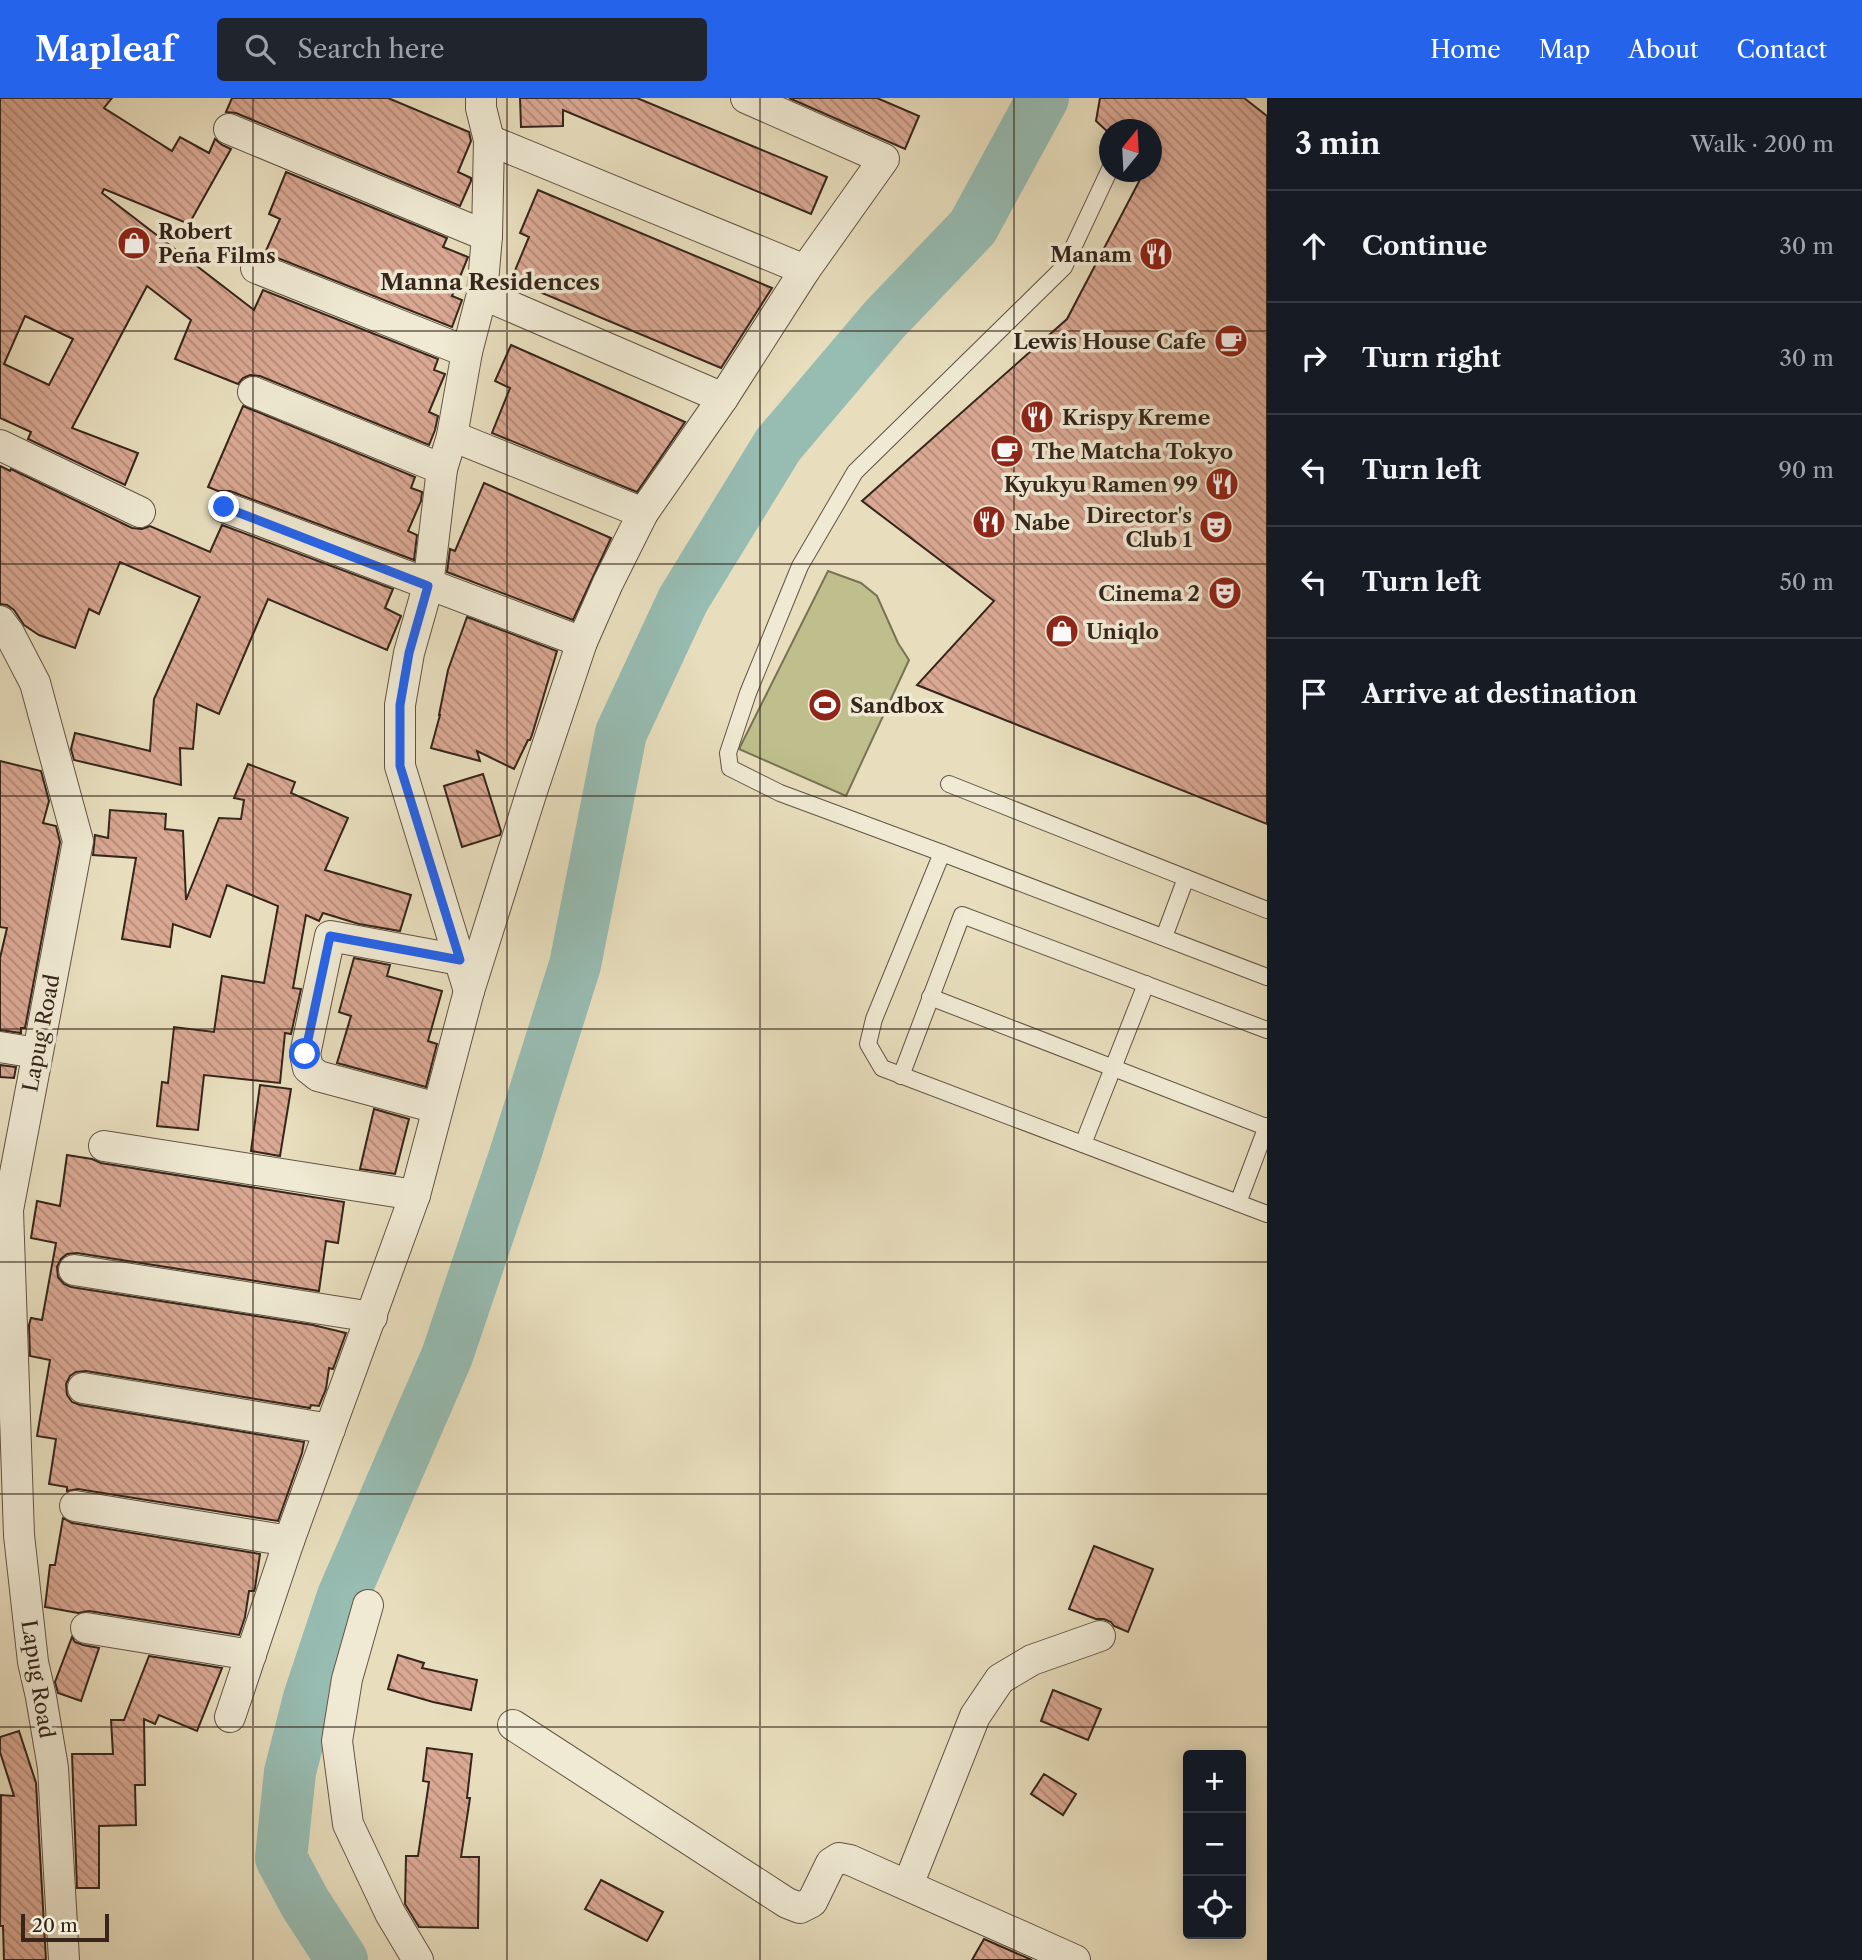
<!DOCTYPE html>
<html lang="en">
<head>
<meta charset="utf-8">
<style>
  :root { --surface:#171b24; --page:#20242c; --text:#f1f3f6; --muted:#9ea1a6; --line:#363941; --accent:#2563eb }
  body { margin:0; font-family:"Libre Caslon Text",serif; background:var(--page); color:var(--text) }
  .controls { position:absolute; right:21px; bottom:21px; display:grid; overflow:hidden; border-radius:7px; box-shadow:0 4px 18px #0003 }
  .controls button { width:63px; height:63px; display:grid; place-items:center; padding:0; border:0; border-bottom:2px solid var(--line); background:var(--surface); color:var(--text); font:35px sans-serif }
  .compass { position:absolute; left:1099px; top:21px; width:63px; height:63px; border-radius:50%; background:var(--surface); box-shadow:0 4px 18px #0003; rotate:18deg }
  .scale { position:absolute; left:21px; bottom:18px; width:88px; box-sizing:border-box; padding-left:7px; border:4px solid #35251b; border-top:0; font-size:19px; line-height:24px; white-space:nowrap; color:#35251b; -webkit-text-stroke:5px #f0ead4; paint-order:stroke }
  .stop { position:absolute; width:21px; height:21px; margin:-16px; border:5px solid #2563eb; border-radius:50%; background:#fff }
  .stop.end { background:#2563eb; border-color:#fff; box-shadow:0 2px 7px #0008 }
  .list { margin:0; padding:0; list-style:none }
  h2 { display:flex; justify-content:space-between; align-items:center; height:91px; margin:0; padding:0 28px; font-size:30px }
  h2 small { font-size:23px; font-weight:400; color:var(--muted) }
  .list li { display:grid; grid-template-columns:46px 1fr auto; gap:21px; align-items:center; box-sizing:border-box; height:112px; padding:0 28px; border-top:2px solid var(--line) }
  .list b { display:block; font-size:26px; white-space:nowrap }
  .list em { font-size:23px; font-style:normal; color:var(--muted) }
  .icon { flex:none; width:38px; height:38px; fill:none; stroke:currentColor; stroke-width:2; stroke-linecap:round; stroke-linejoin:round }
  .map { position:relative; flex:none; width:1267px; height:1862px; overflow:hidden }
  header { display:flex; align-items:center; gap:42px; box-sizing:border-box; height:98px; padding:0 35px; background:var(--accent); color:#fff }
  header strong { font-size:33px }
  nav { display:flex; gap:38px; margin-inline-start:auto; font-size:24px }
  .search { width:490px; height:63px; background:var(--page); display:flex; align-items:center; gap:18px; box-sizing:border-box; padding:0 24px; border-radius:7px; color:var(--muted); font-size:26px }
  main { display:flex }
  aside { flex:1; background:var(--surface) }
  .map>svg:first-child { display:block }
</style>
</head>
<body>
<header>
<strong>Mapleaf</strong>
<div class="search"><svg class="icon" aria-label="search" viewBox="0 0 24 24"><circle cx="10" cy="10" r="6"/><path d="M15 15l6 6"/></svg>Search here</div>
<nav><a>Home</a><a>Map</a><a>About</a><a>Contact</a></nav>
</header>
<main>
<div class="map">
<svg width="1267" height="1862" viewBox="0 0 1267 1862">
  <defs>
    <pattern id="building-back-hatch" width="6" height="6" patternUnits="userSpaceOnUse" patternTransform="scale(1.75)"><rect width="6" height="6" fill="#daa893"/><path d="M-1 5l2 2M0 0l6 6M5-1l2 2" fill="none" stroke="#b28977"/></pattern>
  </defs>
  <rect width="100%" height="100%" fill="#e8debd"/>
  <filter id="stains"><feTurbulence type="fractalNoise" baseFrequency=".00286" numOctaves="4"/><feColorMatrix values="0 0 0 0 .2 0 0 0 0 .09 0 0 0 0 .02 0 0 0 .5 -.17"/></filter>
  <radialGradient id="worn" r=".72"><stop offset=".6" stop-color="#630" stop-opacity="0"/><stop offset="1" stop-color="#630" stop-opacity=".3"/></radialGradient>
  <!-- green -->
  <polygon fill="#bebf8c" stroke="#7a7254" stroke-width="2" points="828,473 861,485 877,498 898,545 909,562 846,698 739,651"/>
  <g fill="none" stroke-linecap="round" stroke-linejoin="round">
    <!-- river -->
    <polyline stroke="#97bcb2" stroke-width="52" points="342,1862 305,1805 281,1760 290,1674 309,1600 343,1498 447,1258 515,1057 575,867 621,635 683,502 778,347 884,222 973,129 1043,0"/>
  </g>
  <!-- building -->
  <g fill="url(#building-back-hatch)" stroke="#35251b" stroke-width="2" fill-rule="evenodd">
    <path d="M0 0H112L104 10 172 53 180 39 209 55 215 41 222 47 231 51 189 126 104 91 102 95 254 212 263 192 438 261 434 272 445 276 429 314 438 318 435 332 429 347 260 278 250 277 243 280 238 286 175 261 191 222 147 188 72 330 138 355 125 387 28 341 31 334 0 320ZM25 218 73 241 49 287 4 266Z"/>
    <polygon points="232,0 388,0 469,34 471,43 458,74 471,80 471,83 460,108 236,15 226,14"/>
    <polygon points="520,0 637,0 827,79 811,116 563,12 563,28 521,29"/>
    <polygon points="789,0 877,0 919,18 905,51"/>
    <polygon points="1100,0 1244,0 1267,18 1267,726 917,587 994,503 862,403 1067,221 1144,74 1152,74 1152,32 1110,32 1110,36 1096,23"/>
    <polygon points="286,74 447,140 443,149 468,159 452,198 462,202 452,229 265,155 280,121 269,116"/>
    <polygon points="538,92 772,190 721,270 511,182 529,139 520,135"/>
    <polygon points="511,247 685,324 637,394 492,335 510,290 495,283"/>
    <polygon points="243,308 415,379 411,390 422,394 421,403 408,433 417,437 414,462 230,393 218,393 208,389"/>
    <polygon points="0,368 10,373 11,371 132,430 142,431 150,428 210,454 222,427 393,491 385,510 401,518 387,552 268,501 219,616 197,606 193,651 180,650 181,687 74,662 71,651 75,635 150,653 154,601 200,499 120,464 99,516 89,511 75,550 39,537 24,527 14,512 7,507 0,506"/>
    <polygon points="484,385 611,440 573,522 447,474 450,451 455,453"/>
    <polygon points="467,519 557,553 532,637 530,642 528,642 514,671 477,653 480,663 431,650 440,617 439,617 448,572"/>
    <polygon points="0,663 41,673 49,703 43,725 56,728 60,744 25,930 21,930 21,935 0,932 0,860 7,830 0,829"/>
    <polygon points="248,666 295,684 291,695 348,720 325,772 411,797 400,833 359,826 323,815 319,823 306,817 293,890 301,891 291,936 285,935 280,985 204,977 198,1032 157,1028 162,984 168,985 174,929 214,934 222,878 264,885 278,808 227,787 210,839 173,826 170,849 122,841 136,760 93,757 95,737 108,740 110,712 166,716 165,731 183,733 186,802 219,720 241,721 244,702 234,700"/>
    <polygon points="483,676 501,733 500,737 462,749 444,688"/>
    <polygon points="354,860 390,867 387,878 442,893 428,943 437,946 426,989 337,965 351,918 339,914"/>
    <polygon points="0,967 16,969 14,980 0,979"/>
    <polygon points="260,987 291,991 280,1058 251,1053"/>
    <polygon points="374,1011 409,1021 395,1076 360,1071"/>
    <polygon points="67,1057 92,1061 101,1065 344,1104 338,1145 326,1143 319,1193 77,1155 67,1156 61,1161 57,1169 58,1179 64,1186 71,1189 313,1227 346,1235 333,1271 329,1270 326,1291 319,1308 311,1307 310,1310 86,1273 76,1274 70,1278 66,1286 67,1297 72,1304 80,1307 304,1344 302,1355 278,1423 78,1391 67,1393 67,1389 49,1386 56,1341 37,1338 50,1262 30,1258 29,1227 31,1220 42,1222 56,1145 31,1140 37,1103 60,1108"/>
    <polygon points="63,1420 72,1425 260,1456 255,1490 254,1493 249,1493 245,1519 239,1537 89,1513 78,1515 45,1509 50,1467 55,1467"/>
    <polygon points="1094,1448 1153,1471 1128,1534 1114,1528 1111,1524 1104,1521 1096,1521 1069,1511"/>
    <polygon points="72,1539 75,1544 83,1547 99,1550 81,1603 58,1595 55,1584"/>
    <polygon points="398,1557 424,1565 422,1570 477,1582 471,1612 433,1604 388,1591"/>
    <polygon points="149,1558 222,1570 197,1633 159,1617 155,1626 144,1621 145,1687 135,1687 136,1727 99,1728 99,1790 77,1790 72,1656 113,1656 111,1622 124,1622"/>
    <polygon points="1053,1592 1101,1611 1088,1642 1041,1623"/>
    <polygon points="19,1633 36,1685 46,1862 4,1862 3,1828 0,1828 1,1697 14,1698 0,1654 0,1639"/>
    <polygon points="427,1650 472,1656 467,1700 470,1700 461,1759 479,1759 478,1830 419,1829 405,1806 406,1758 418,1758 429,1684 423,1683"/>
    <polygon points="1044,1676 1076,1696 1063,1717 1031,1696"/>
    <polygon points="601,1782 663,1814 647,1843 585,1811"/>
    <polygon points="984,1841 1032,1862 972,1862"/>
  </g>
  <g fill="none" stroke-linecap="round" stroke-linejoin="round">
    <defs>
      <g id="lane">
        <polyline points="1110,71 1064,169 855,374 800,468 748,595 728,655 730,670 780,695 942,755 1267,879"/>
        <polyline points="949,686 1267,812"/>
        <polyline points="942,755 874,921 868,946 882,970 1267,1116"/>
        <polyline points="1164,839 1186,780"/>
        <polyline points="930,899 1266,1029"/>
        <polyline points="901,978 962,817 1267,932"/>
        <polyline points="1083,1046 1146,886"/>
        <polyline points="1238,1105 1267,1028"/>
      </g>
      <g id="street">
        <polyline points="229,31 487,138"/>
        <polyline points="489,42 805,172"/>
        <polyline points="256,170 467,254"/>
        <polyline points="482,196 723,300"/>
        <polyline points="253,294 442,371"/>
        <polyline points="452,338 643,415"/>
        <polyline points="0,347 140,414"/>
        <polyline points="224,409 582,544"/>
        <polyline points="0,523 9,535 35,585 78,743 8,1112 19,1437 33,1564 41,1599 53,1670 64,1862"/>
        <polyline points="469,893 400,668 400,607 409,555 428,488 442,371 452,338 467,254 482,196 487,138 489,42 481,10 481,0"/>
        <polyline points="0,949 37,955"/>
        <polyline points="437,1010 318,978 308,970 305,956 330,838 460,862"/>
        <polyline points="104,1048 415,1097"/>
        <polyline points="74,1172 372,1219"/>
        <polyline points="83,1290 330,1331"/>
        <polyline points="75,1408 289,1443"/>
        <polyline points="368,1507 347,1581 337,1643 348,1726 390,1815 418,1862"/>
        <polyline points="86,1530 251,1557"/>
        <polyline points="230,1619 289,1443 415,1097 469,893 532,693 582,544 608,485 643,415 723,300 805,172 884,61 746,0"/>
        <polyline points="513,1627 787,1805 800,1810 812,1804 831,1765 839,1760 850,1762 1075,1862"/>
        <polyline points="908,1787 975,1618 1000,1581 1032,1562 1100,1538"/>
      </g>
    </defs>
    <!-- lane casing -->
    <use href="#lane" stroke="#625344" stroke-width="18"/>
    <!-- street casing -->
    <use href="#street" stroke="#625344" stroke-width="32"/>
    <!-- lane -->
    <use href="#lane" stroke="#f0ead4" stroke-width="16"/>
    <!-- street -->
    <use href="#street" stroke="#f0ead4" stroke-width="30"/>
  </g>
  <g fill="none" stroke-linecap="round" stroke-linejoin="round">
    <!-- route -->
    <polyline stroke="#2563eb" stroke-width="9" points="224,409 428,488 409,555 400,607 400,668 460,862 330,838 305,956"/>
  </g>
  <!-- grid -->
  <path fill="none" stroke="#35251b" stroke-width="2" stroke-opacity="0.55" d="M253 0V1862M507 0V1862M760 0V1862M1014 0V1862M0 233H1267M0 466H1267M0 698H1267M0 931H1267M0 1164H1267M0 1396H1267M0 1629H1267"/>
  <!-- icons -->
  <defs>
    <symbol id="shop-disc" viewBox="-11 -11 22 22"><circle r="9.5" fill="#8f2418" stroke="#f0ead4"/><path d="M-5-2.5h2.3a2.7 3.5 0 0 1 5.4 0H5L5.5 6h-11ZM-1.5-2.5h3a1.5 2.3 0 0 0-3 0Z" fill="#fff"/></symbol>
    <symbol id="restaurant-disc" viewBox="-11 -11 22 22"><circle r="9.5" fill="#8f2418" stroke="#f0ead4"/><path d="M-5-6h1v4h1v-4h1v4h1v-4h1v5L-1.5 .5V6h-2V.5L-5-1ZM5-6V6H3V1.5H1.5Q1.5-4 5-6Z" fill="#fff"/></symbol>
    <symbol id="cafe-disc" viewBox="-11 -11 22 22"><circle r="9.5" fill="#8f2418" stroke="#f0ead4"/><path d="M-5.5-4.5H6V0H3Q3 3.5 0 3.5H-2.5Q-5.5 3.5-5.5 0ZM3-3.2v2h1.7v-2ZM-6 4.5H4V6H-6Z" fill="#fff"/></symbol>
    <symbol id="theatre-disc" viewBox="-11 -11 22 22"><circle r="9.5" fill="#8f2418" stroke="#f0ead4"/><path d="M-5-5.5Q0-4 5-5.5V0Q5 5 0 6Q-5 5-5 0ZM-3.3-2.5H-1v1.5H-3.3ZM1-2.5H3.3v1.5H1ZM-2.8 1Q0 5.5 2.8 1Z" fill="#fff"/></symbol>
    <symbol id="stadium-disc" viewBox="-11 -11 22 22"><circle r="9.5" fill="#8f2418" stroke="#f0ead4"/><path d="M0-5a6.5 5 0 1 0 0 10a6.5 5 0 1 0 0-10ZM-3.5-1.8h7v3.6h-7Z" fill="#fff"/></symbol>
  </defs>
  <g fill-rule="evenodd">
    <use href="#shop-disc" x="115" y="126" width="38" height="38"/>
    <use href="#restaurant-disc" x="1137" y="137" width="38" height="38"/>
    <use href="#cafe-disc" x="1212" y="224" width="38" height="38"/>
    <use href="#restaurant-disc" x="1018" y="300" width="38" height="38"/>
    <use href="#cafe-disc" x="988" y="334" width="38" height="38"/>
    <use href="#restaurant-disc" x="1203" y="367" width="38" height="38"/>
    <use href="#restaurant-disc" x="970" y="405" width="38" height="38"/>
    <use href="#theatre-disc" x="1197" y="410" width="38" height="38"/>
    <use href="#theatre-disc" x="1206" y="476" width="38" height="38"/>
    <use href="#shop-disc" x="1043" y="514" width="38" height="38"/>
    <use href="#stadium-disc" x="806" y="588" width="38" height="38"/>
  </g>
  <g text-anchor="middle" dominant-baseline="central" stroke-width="7" stroke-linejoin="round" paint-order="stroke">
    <!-- poi labels -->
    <g font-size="21" font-weight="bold" fill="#35251b" stroke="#f0ead4" text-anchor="start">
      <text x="158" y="133">Robert<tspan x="158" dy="24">Peña Films</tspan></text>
      <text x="1132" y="156" text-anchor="end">Manam</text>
      <text x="1206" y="243" text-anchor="end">Lewis House Cafe</text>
      <text x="1062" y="319">Krispy Kreme</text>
      <text x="1032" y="353">The Matcha Tokyo</text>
      <text x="1198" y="386" text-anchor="end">Kyukyu Ramen 99</text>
      <text x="1192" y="417" text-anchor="end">Director's<tspan x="1192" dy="24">Club 1</tspan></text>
      <text x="1014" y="424">Nabe</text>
      <text x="1200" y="495" text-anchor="end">Cinema 2</text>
      <text x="1086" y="533">Uniqlo</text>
      <text x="850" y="607">Sandbox</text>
    </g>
    <!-- street labels -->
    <g font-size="21" fill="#35251b" stroke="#f0ead4">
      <text transform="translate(41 935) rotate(-79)">Lapug Road</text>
      <text transform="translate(38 1581) rotate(81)">Lapug Road</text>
    </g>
    <!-- neighbourhood labels -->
    <g font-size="23" font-weight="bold" fill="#35251b" stroke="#f0ead4">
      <text x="490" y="184">Manna Residences</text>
    </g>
  </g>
  <rect width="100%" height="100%" filter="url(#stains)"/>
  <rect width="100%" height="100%" fill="url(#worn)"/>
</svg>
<div class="controls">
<button>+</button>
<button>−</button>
<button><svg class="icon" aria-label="locate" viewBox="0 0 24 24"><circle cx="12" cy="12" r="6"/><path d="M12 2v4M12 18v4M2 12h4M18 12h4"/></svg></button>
</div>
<svg class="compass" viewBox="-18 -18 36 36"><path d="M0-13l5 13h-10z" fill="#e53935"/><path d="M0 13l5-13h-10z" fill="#9ea1a6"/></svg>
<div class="scale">20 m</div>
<div class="stop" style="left:305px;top:956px"></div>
<div class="stop end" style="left:224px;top:409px"></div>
</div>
<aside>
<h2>3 min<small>Walk · 200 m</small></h2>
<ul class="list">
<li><svg class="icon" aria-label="ahead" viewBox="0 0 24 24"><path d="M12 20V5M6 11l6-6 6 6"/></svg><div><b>Continue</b></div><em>30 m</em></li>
<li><svg class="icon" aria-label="right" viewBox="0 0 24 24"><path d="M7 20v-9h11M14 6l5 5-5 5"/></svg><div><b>Turn right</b></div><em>30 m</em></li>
<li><svg class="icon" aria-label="left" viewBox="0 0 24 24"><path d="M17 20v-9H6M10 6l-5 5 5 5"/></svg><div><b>Turn left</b></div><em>90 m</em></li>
<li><svg class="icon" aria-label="left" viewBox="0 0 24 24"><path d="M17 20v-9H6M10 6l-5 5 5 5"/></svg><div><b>Turn left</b></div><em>50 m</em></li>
<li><svg class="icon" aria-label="arrive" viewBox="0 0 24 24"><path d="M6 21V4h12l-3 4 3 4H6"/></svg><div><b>Arrive at destination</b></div></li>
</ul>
</aside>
</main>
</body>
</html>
